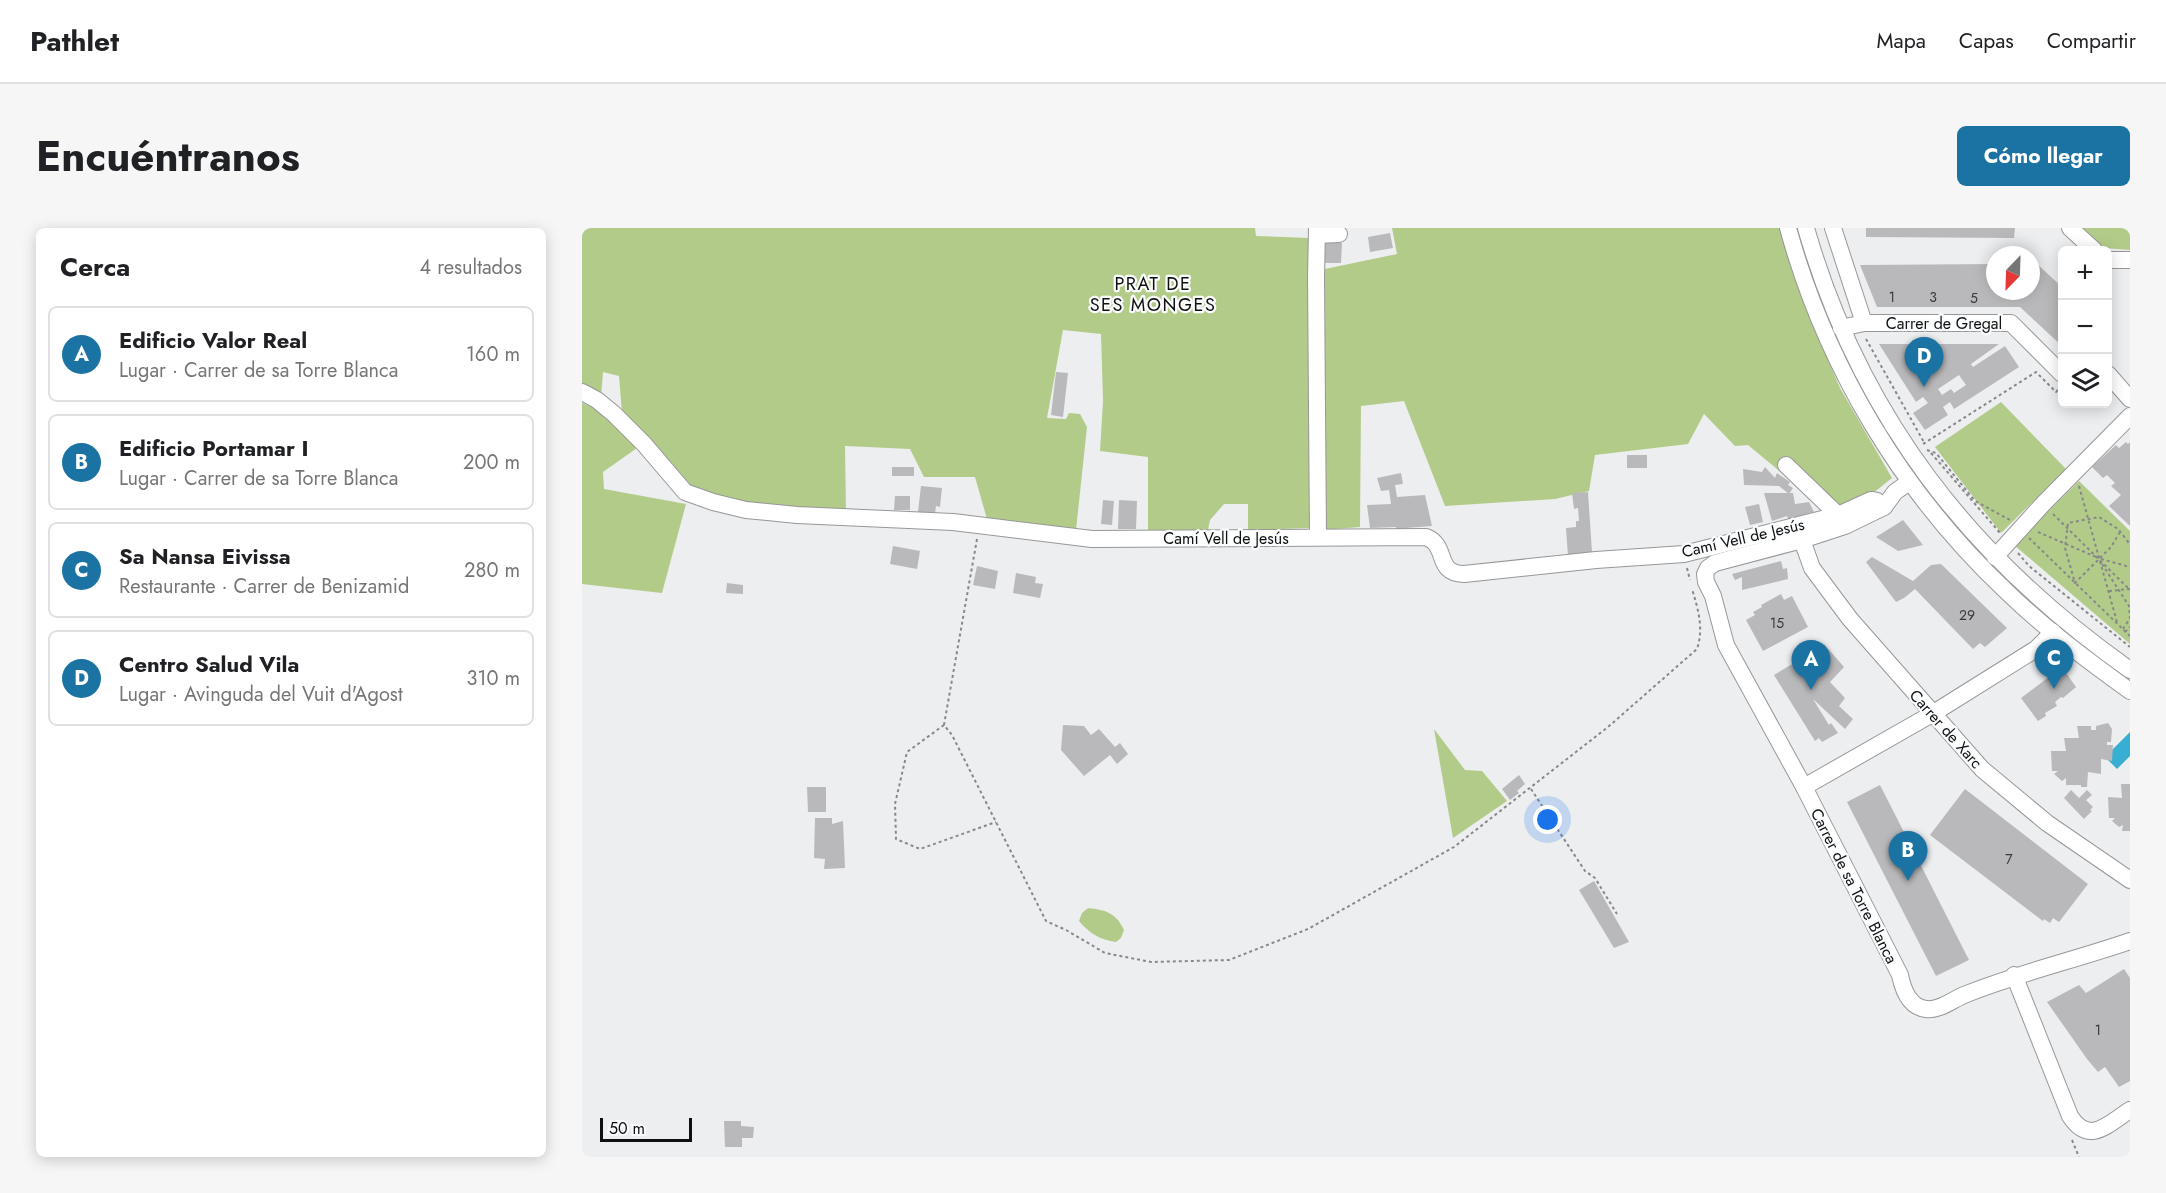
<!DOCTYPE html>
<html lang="es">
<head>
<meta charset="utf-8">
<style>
  :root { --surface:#fff; --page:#f6f6f6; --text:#202124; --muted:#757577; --line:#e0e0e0; --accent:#1b73a3 }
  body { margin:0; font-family:Jost,sans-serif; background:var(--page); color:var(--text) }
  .controls { position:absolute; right:18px; top:18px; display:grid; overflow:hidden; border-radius:9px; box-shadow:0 3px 15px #0003 }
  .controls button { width:54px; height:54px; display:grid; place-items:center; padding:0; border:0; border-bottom:2px solid var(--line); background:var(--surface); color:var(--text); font:30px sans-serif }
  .compass { position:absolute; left:1404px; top:18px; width:54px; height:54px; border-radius:50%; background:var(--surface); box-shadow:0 3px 15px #0003; rotate:203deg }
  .scale { position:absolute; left:18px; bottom:15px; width:92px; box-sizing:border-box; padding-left:6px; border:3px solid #0e0f0f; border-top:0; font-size:16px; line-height:21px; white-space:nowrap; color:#0e0f0f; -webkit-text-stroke:4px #fbfcfd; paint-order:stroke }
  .you { position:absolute; left:966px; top:592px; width:21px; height:21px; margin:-15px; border:4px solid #fff; border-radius:50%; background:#1a73e8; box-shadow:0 0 0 9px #1a73e833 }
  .badge { display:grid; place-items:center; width:39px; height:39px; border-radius:50%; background:var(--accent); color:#fff; font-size:20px; font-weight:700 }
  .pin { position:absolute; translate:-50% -50px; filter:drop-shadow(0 2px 3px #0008) }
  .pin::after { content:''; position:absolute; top:32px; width:21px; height:18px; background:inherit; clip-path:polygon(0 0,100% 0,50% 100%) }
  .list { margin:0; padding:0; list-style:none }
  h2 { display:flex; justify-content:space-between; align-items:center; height:78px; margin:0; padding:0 24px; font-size:26px }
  h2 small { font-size:20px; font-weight:400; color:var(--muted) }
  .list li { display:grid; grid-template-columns:39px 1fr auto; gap:18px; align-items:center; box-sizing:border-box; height:96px; margin:0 12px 12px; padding:0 12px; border:2px solid var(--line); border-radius:9px }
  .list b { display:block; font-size:22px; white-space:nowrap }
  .list p { margin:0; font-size:20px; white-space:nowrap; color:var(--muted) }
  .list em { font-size:20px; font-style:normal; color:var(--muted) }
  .icon { flex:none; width:33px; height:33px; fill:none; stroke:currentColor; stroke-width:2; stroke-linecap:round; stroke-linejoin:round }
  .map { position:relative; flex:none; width:1548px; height:929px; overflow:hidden; border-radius:9px }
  header { display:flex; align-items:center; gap:36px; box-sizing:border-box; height:84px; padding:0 30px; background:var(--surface); border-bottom:2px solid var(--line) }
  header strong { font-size:28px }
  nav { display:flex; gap:33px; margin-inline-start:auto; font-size:21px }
  .intro { display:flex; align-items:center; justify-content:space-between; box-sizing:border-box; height:144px; padding:0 36px }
  h1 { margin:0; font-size:42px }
  .button { padding:15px 27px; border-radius:9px; background:var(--accent); color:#fff; font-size:21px; font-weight:700 }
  main { display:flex; gap:36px; padding:0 36px }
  aside { flex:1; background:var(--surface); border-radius:9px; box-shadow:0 3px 15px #0003 }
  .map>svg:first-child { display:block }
</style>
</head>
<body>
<header>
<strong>Pathlet</strong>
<nav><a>Mapa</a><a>Capas</a><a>Compartir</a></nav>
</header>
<div class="intro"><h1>Encuéntranos</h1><a class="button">Cómo llegar</a></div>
<main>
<aside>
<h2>Cerca<small>4 resultados</small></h2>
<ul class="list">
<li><span class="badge">A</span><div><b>Edificio Valor Real</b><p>Lugar · Carrer de sa Torre Blanca</p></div><em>160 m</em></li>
<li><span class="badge">B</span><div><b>Edificio Portamar I</b><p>Lugar · Carrer de sa Torre Blanca</p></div><em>200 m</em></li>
<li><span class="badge">C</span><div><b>Sa Nansa Eivissa</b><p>Restaurante · Carrer de Benizamid</p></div><em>280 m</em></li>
<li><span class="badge">D</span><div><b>Centro Salud Vila</b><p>Lugar · Avinguda del Vuit d'Agost</p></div><em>310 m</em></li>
</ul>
</aside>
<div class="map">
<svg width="1548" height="929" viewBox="0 0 1548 929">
  <rect width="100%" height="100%" fill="#edeef0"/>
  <!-- green -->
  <g fill="#b3cb89">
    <polygon points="0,0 673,0 674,8 727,10 728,300 666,302 666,276 642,276 628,292 626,302 566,302 566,229 518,223 521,173 519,106 481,102 465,190 484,191 487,185 498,186 505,199 494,302 405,291 393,249 342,249 328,221 263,218 264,286 159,277 106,258 40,185 37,148 21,144 19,169 0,160"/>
    <polygon points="810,0 1198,0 1220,71 1258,160 1310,250 1276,277 1248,285 1166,217 1153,218 1122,186 1106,216 1013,227 1007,263 973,271 863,278 822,173 779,178 778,299 741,302 738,42 815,26"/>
    <polygon points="1501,0 1548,0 1548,22 1522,20"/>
    <polygon points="1419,174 1484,241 1419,305 1353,219"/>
    <polygon points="0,175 14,181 55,220 21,244 22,261 104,276 80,365 0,356"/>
    <polygon points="1497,253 1548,303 1548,416 1432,317"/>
    <polygon points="852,501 883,542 900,543 925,573 871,610"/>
    <path d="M506 680C524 682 534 685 542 702L539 710 534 714C518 712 507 705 497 693L500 685Z"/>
  </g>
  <!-- water -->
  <polygon fill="#38aed2" points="1548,504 1548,528 1535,541 1523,529"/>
  <!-- building -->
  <g fill="#b9b9bb" fill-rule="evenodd">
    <polygon points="1284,0 1433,0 1432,10 1284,9"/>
    <polygon points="808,5 811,20 788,24 786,9"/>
    <polygon points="743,10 750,14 760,15 759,35 743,35"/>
    <polygon points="1449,35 1454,35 1480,59 1480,118 1438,79 1295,79 1278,37 1413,36 1413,63 1449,63"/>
    <path d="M1297 116H1417L1389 136 1391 139 1423 118 1437 139 1372 181 1368 174 1361 179 1366 187 1343 202 1331 185 1346 175 1341 169 1334 174ZM1377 147 1384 157 1372 165 1369 161 1360 167 1356 161Z"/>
    <polygon points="474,144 486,145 481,189 469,187"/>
    <polygon points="1544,214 1546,216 1548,214 1548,298 1527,278 1539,267 1529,258 1533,255 1525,247 1521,250 1510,239 1534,217 1537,220"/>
    <rect x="1045" y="227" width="20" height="13"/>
    <rect x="310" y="239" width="22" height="9"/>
    <polygon points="1183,239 1193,250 1195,245 1208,254 1206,257 1211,260 1207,266 1197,258 1162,257 1161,241 1180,244"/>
    <polygon points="819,245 821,256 813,257 815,269 843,267 850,298 824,300 825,304 813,305 814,299 788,300 785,277 809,276 807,262 799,263 795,250"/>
    <polygon points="339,258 360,260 358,279 354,278 353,286 336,284"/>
    <polygon points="1006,264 1010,324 986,328 984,300 994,299 994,293 997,293 996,280 992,281 990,265"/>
    <polygon points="1182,265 1211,265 1213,276 1227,274 1232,284 1206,291 1205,288 1190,293"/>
    <polygon points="313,268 328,268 328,282 312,282"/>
    <polygon points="521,272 532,273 530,297 519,296"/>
    <polygon points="537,272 555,273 554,301 536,301"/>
    <polygon points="1177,276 1181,294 1168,297 1163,279"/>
    <polygon points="1321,292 1341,317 1316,323 1294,309"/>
    <polygon points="311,318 338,323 335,341 308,336"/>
    <polygon points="1290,329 1331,353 1349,337 1359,336 1425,400 1403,419 1398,415 1391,421 1333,361 1322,370 1314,374 1284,334"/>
    <polygon points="1199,333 1201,341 1205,340 1206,351 1160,362 1160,349 1153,352 1150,346"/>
    <polygon points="395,338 416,343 413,361 391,357"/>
    <polygon points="434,345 454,349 453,355 461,356 458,370 431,365"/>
    <polygon points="145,355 161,357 161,366 144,365"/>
    <polygon points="1199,366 1202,372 1210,368 1226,399 1181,423 1164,392 1173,387 1171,384 1180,379 1179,377"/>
    <polygon points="1242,416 1262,439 1248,454 1263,470 1257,478 1271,491 1263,501 1231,471 1247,497 1249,495 1256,505 1240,514 1237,510 1233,513 1192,447 1212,435 1217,435 1221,444"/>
    <polygon points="1480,439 1494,459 1481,470 1479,469 1473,474 1475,478 1463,485 1464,488 1456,493 1439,470"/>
    <polygon points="1526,495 1530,501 1529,514 1525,514 1525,517 1531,517 1530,533 1519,531 1519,546 1506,544 1505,559 1499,559 1499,557 1484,557 1484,550 1480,553 1472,546 1476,543 1470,543 1469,523 1484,523 1482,510 1497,510 1495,498 1509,498 1509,502 1514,502 1514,498"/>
    <polygon points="481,497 502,498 509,507 517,501 533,519 538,515 546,526 535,536 528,527 502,548 479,522"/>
    <polygon points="937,547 943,556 935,563 937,565 928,572 920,561"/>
    <polygon points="1539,556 1548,556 1548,603 1540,603 1541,597 1537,599 1530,593 1533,590 1527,590 1526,569 1540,570"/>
    <polygon points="1298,557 1387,732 1354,748 1265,574"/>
    <polygon points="225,559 244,559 244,584 226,584"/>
    <polygon points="1383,561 1506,656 1477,694 1471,690 1468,695 1462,691 1461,693 1348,607"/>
    <polygon points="1489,562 1497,570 1505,562 1510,567 1504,572 1511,579 1508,582 1510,583 1502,591 1482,570"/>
    <polygon points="233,590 250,590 250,596 261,593 263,640 242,641 243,631 232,630"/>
    <polygon points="1012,653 1047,714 1032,720 997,662"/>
    <polygon points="1542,741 1548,750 1548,853 1537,859 1523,839 1516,844 1505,831 1465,774 1497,757 1504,765"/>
    <polygon points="142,893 159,893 159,898 172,899 171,910 160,910 160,919 143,919"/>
  </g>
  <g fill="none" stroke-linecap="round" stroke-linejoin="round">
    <defs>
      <g id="minor">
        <polyline points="735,0 734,49 736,309"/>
        <path d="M1206 0C1244 138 1320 265 1424 363 1462 400 1505 432 1548 463"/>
        <path d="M1224 0C1278 189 1389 330 1548 442"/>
        <polyline points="1251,0 1282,95"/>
        <polyline points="1488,0 1512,22"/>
        <polyline points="735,7 757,6"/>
        <polyline points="1526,32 1548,32"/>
        <polyline points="1259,100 1282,95 1429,95 1480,146"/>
        <polyline points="1526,146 1548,171"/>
        <path d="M0 164 15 172 32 186 62 216 103 264 131 274 164 282 215 287 371 294 510 311 844 309C867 318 852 345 882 346L1014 332 1102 326 1256 287 1289 272 1295 273 1302 279"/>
        <polyline points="1204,237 1256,287"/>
        <path d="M1327 254 1313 264 1302 279 1263 298 1220 312 1133 335 1126 340 1123 346 1124 354 1131 368 1144 417 1222 559 1318 747C1321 762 1327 779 1344 781 1357 783 1370 772 1382 767 1436 745 1493 732 1548 713"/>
        <polyline points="1220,312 1230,340 1268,391 1400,541 1465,595 1548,652"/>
        <polyline points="1413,329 1461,276 1548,188"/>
        <polyline points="1222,559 1350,486 1454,421 1471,404"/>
        <path d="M1432 747 1488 888C1507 918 1526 896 1548 882"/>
      </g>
    </defs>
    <!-- minor casing -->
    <use href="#minor" stroke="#969798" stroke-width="18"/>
    <!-- path -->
    <g stroke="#878889" stroke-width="2" stroke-dasharray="3 3" stroke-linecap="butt">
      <polyline points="1284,111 1343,216"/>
      <polyline points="1341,216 1454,144 1474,164 1477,160"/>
      <polyline points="1345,222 1354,225 1393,273 1428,292"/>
      <polyline points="1349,225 1418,305"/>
      <polyline points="1497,258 1535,394"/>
      <polyline points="1471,286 1548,362"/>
      <polyline points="1456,304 1514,329"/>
      <path d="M1538 304 1529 319 1493 355 1483 320 1486 295 1517 289 1536 301C1540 306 1545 312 1548 317"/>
      <polyline points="1447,310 1548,408"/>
      <path d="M395 311 362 497 370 507 464 693 484 702 523 725 569 734 647 732 726 701 872 619 1026 499 1115 421C1122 400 1116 381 1110 361"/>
      <polyline points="1436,325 1447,338 1548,419"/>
      <polyline points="1519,331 1548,339"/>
      <polyline points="1520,336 1547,378 1548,390 1541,401"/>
      <polyline points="1105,340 1108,352"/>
      <polyline points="1527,363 1548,361"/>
      <polyline points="1543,404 1548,399"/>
      <polyline points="362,497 325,524 313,576 314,611 338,621 414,594"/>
      <polyline points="949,561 1003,643 1013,650 1035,686"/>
      <polyline points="1490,912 1497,929"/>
    </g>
    <!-- minor -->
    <use href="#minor" stroke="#fff" stroke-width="16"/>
  </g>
  <g text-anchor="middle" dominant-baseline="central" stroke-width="4.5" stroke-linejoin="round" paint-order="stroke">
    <!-- number labels -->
    <g font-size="14" fill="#393a3a">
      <text x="1310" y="69">1</text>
      <text x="1351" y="69">3</text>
      <text x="1392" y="70">5</text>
      <text x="1385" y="387">29</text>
      <text x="1195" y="395">15</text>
      <text x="1427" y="631">7</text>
      <text x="1516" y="802">1</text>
    </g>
    <!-- street labels -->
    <g font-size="16" fill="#0e0f0f" stroke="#fbfcfd">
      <text x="1362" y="95">Carrer de Gregal</text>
      <text x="644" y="310">Camí Vell de Jesús</text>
      <text transform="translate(1161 310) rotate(-13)">Camí Vell de Jesús</text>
      <text transform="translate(1364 501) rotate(48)">Carrer de Xarc</text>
      <text transform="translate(1272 658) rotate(63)">Carrer de sa Torre Blanca</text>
    </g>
    <!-- neighbourhood labels -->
    <g font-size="18" letter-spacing="1.5" fill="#0e0f0f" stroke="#fbfcfd">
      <text x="571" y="56">PRAT DE<tspan x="571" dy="21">SES MONGES</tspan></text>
    </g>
  </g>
</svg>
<div class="controls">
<button>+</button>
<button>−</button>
<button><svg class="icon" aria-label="layers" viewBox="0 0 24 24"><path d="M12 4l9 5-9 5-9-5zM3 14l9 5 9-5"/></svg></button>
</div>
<svg class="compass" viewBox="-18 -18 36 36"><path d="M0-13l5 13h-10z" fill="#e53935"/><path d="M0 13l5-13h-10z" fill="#757577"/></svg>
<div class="scale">50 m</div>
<div class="you"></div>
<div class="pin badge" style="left:1229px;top:462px">A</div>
<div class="pin badge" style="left:1326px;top:653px">B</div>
<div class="pin badge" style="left:1472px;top:461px">C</div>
<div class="pin badge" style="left:1342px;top:159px">D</div>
</div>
</main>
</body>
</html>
